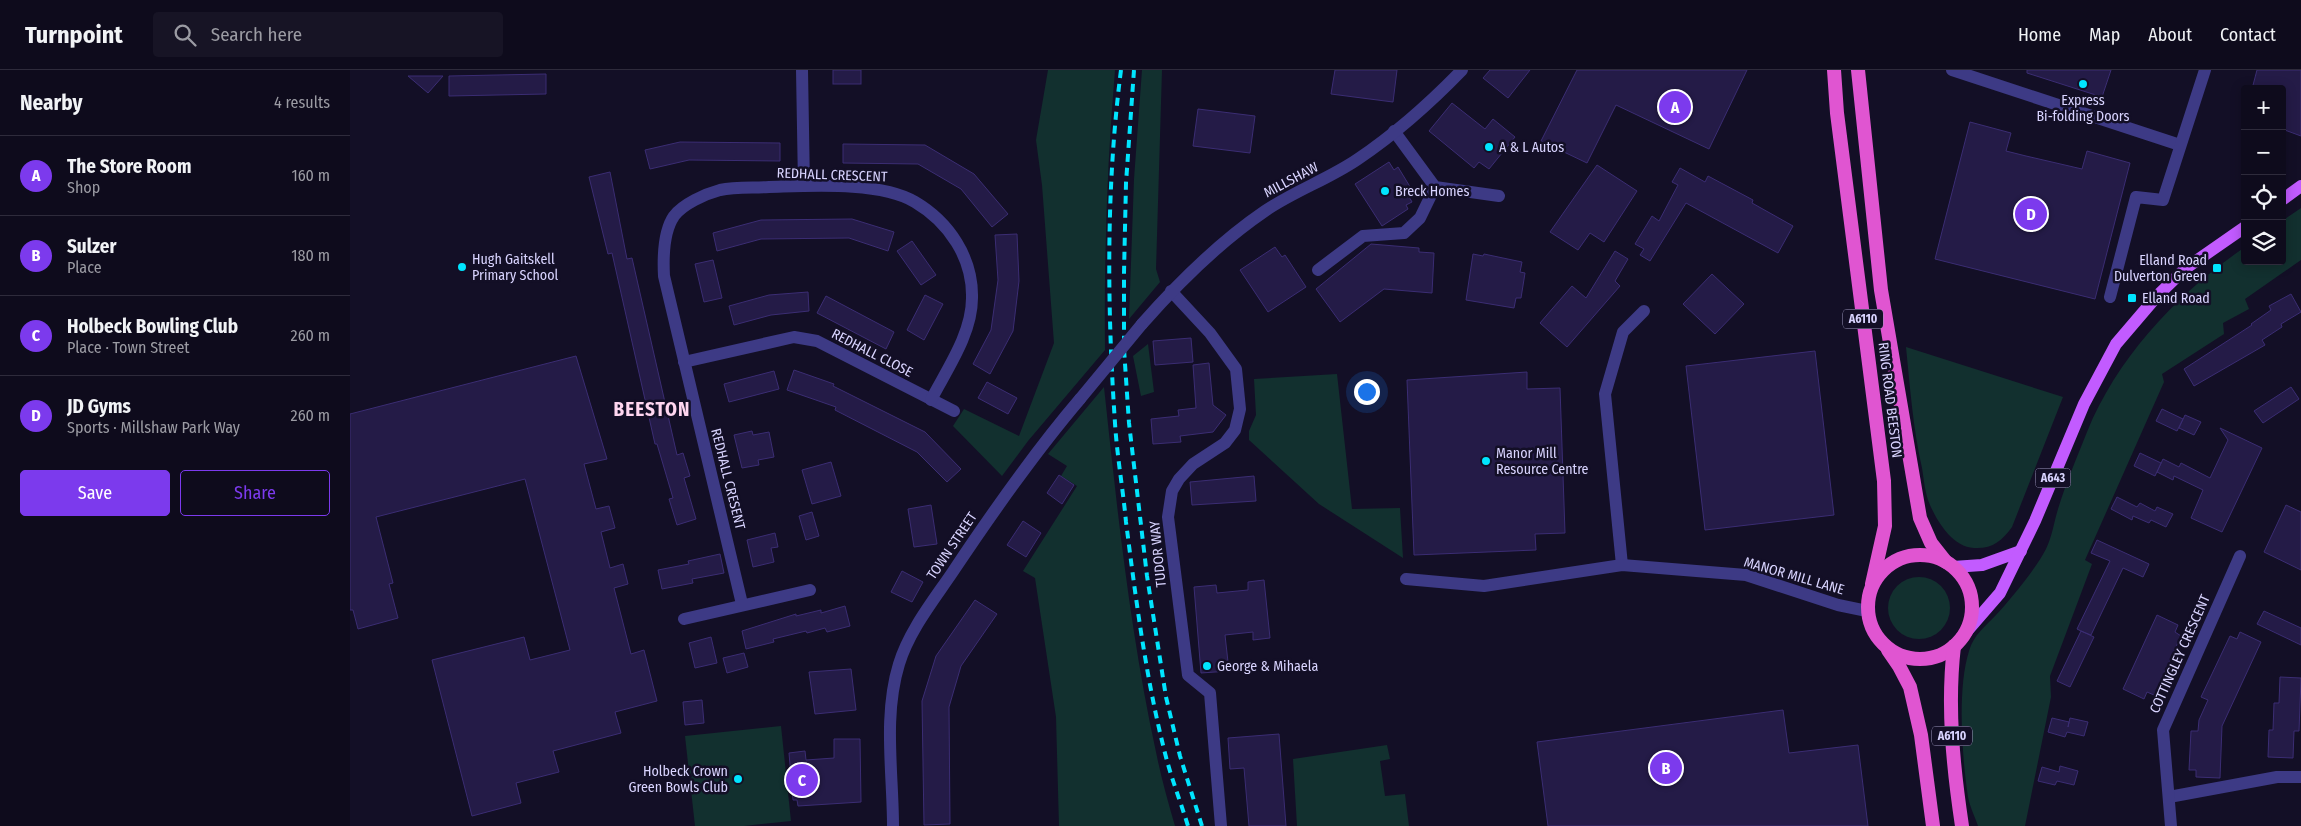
<!DOCTYPE html>
<html lang="en">
<head>
<meta charset="utf-8">
<style>
  :root { --surface:#0e0b1c; --page:#171425; --text:#f1f3f6; --muted:#9b9ba3; --line:#2e2b3b; --accent:#7c3aed }
  body { margin:0; font-family:"Fira Sans Condensed",sans-serif; background:var(--page); color:var(--text) }
  .controls { position:absolute; right:15px; top:15px; display:grid; overflow:hidden; border-radius:5px; box-shadow:0 2px 12px #0003 }
  .controls button { width:45px; height:45px; display:grid; place-items:center; padding:0; border:0; border-bottom:1px solid var(--line); background:var(--surface); color:var(--text); font:25px sans-serif }
  .you { position:absolute; left:1016px; top:321px; width:18px; height:18px; margin:-12px; border:4px solid #fff; border-radius:50%; background:#1a73e8; box-shadow:0 0 0 8px #1a73e833 }
  .badge { display:grid; place-items:center; width:32px; height:32px; border-radius:50%; background:var(--accent); color:#fff; font-size:16px; font-weight:700 }
  .pin { position:absolute; translate:-50% -50%; border:2px solid #fff; box-shadow:0 1px 5px #0006 }
  .list { margin:0; padding:0; list-style:none }
  h2 { display:flex; justify-content:space-between; align-items:center; height:65px; margin:0; padding:0 20px; font-size:21px }
  h2 small { font-size:16px; font-weight:400; color:var(--muted) }
  .list li { display:grid; grid-template-columns:32px 1fr auto; gap:15px; align-items:center; box-sizing:border-box; height:80px; padding:0 20px; border-top:1px solid var(--line) }
  .list b { display:block; font-size:19px; white-space:nowrap }
  .list p { margin:0; font-size:16px; white-space:nowrap; color:var(--muted) }
  .list em { font-size:16px; font-style:normal; color:var(--muted) }
  .actions { display:flex; gap:10px; padding:15px 20px }
  .actions a { flex:1; padding:11px 0; border:1px solid var(--accent); border-radius:5px; text-align:center; font-size:18px; color:var(--accent) }
  .actions .main { background:var(--accent); color:#fff }
  .icon { flex:none; width:28px; height:28px; fill:none; stroke:currentColor; stroke-width:2; stroke-linecap:round; stroke-linejoin:round }
  .map { position:relative; flex:none; width:1951px; height:756px; overflow:hidden }
  header { display:flex; align-items:center; gap:30px; box-sizing:border-box; height:70px; padding:0 25px; background:var(--surface); border-bottom:1px solid var(--line) }
  header strong { font-size:24px }
  nav { display:flex; gap:28px; margin-inline-start:auto; font-size:18px }
  .search { width:350px; height:45px; background:var(--page); display:flex; align-items:center; gap:12px; box-sizing:border-box; padding:0 18px; border-radius:5px; color:var(--muted); font-size:19px }
  main { display:flex }
  aside { flex:1; background:var(--surface) }
  .map>svg:first-child { display:block }
</style>
</head>
<body>
<header>
<strong>Turnpoint</strong>
<div class="search"><svg class="icon" aria-label="search" viewBox="0 0 24 24"><circle cx="10" cy="10" r="6"/><path d="M15 15l6 6"/></svg>Search here</div>
<nav><a>Home</a><a>Map</a><a>About</a><a>Contact</a></nav>
</header>
<main>
<aside>
<h2>Nearby<small>4 results</small></h2>
<ul class="list">
<li><span class="badge">A</span><div><b>The Store Room</b><p>Shop</p></div><em>160 m</em></li>
<li><span class="badge">B</span><div><b>Sulzer</b><p>Place</p></div><em>180 m</em></li>
<li><span class="badge">C</span><div><b>Holbeck Bowling Club</b><p>Place · Town Street</p></div><em>260 m</em></li>
<li><span class="badge">D</span><div><b>JD Gyms</b><p>Sports · Millshaw Park Way</p></div><em>260 m</em></li>
</ul>
<div class="actions"><a class="main">Save</a><a>Share</a></div>
</aside>
<div class="map">
<svg width="1951" height="756" viewBox="0 0 1951 756">
  <rect width="100%" height="100%" fill="#130f26"/>
  <!-- green -->
  <g fill="#12302f">
    <path d="M698 0H765C757 94 754 186 755 280L678 371 652 406 603 356 614 339 669 366 704 273 692 115 686 70Z"/>
    <polygon points="792,0 812,0 806,199 810,212 779,249 784,109"/>
    <path d="M1951 138V190L1895 229 1899 239 1873 253 1874 264 1812 304 1814 312 1735 490 1742 494 1700 606 1701 627 1675 756H1628C1625 747 1620 737 1618 727 1612 687 1607 619 1619 581 1624 564 1635 557 1646 545 1660 530 1687 497 1696 479 1702 467 1704 452 1708 439 1716 413 1727 387 1737 362 1768 286 1828 223 1895 177V191H1932V151Z"/>
    <polygon points="798,274 804,322 791,326 783,286"/>
    <path d="M1556 277 1713 327 1662 457C1652 471 1642 479 1624 478 1603 477 1588 453 1580 435 1575 424 1574 410 1572 398 1563 358 1560 317 1556 277Z"/>
    <polygon points="987,304 1002,439 1050,438 1053,488 969,434 899,370 899,361 906,345 904,309"/>
    <path d="M754 317C767 439 780 562 806 682 811 707 818 732 825 756H709L706 647 685 508 673 501 727 416 711 406 717 396 698 384Z"/>
    <circle cx="1569" cy="538" r="31"/>
    <polygon points="431,656 441,751 394,756 345,756 335,666"/>
    <polygon points="1037,675 1040,689 1030,691 1035,726 1055,724 1059,756 947,756 943,689"/>
  </g>
  <!-- building -->
  <g fill="#241b47" stroke="#3b2d73">
    <rect x="483" y="0" width="28" height="14"/>
    <polygon points="985,0 1047,0 1043,32 981,24"/>
    <polygon points="1140,0 1180,0 1158,28 1133,8"/>
    <polygon points="1227,0 1397,0 1359,79 1266,35 1237,93 1191,71"/>
    <polygon points="1677,0 1761,0 1752,27 1677,3"/>
    <polygon points="1907,0 1951,0 1951,66 1932,59 1932,19 1902,19"/>
    <polygon points="196,4 196,24 99,26 99,6"/>
    <polygon points="58,6 93,6 78,23"/>
    <polygon points="1102,33 1135,59 1143,49 1165,67 1139,99 1129,92 1124,98 1079,61"/>
    <polygon points="848,39 905,46 900,83 843,76"/>
    <polygon points="1620,52 1661,63 1656,81 1676,86 1732,99 1737,81 1780,93 1745,229 1585,189"/>
    <polygon points="330,72 430,73 430,91 339,90 300,99 295,80"/>
    <polygon points="493,74 575,75 624,104 658,144 642,157 611,119 568,94 493,93"/>
    <polygon points="1039,92 1044,100 1048,97 1062,120 1057,123 1062,132 1056,135 1058,139 1032,156 1005,114"/>
    <polygon points="1247,95 1287,121 1254,172 1240,163 1228,180 1200,162"/>
    <polygon points="1330,98 1355,112 1358,106 1403,130 1402,133 1443,156 1428,183 1336,133 1300,191 1290,185 1294,179 1285,174 1302,146 1309,151 1328,115 1322,112"/>
    <polygon points="260,102 277,189 282,188 327,385 333,383 340,406 334,408 346,449 327,455 319,429 323,428 307,374 305,374 262,183 258,184 239,107"/>
    <polygon points="502,149 544,162 538,181 499,168 411,169 367,181 363,163 411,150"/>
    <polygon points="667,164 669,211 663,261 640,304 623,294 641,260 648,210 645,165"/>
    <polygon points="562,171 586,205 571,215 547,181"/>
    <polygon points="1021,174 1069,178 1069,182 1084,183 1082,223 1034,219 990,252 966,219"/>
    <polygon points="925,177 932,187 935,185 956,217 918,242 890,200"/>
    <polygon points="1265,181 1278,189 1265,211 1270,216 1217,277 1190,253 1222,216 1236,228"/>
    <polygon points="1123,184 1133,186 1134,184 1172,192 1170,202 1175,203 1171,228 1166,228 1164,238 1116,230"/>
    <polygon points="363,190 372,228 354,232 345,194"/>
    <polygon points="1362,204 1394,234 1365,264 1333,234"/>
    <polygon points="458,222 459,241 421,245 384,255 379,236 419,225"/>
    <polygon points="1941,224 1951,242 1931,254 1932,257 1912,270 1915,275 1844,316 1834,299 1902,255 1901,254 1921,240 1919,236"/>
    <polygon points="575,225 593,234 574,270 557,260"/>
    <polygon points="476,226 544,262 536,279 467,243"/>
    <polygon points="841,268 843,292 805,295 803,271"/>
    <polygon points="1465,281 1484,445 1355,460 1336,296"/>
    <polygon points="226,286 257,389 234,394 246,439 259,436 265,458 251,462 260,498 273,494 278,514 264,518 281,584 294,580 307,631 265,642 271,663 203,681 209,702 166,713 171,733 122,746 82,590 174,567 180,590 220,580 175,409 26,447 43,513 39,514 48,548 8,559 3,540 0,540 0,344"/>
    <polygon points="859,293 863,335 876,345 863,362 830,366 831,372 803,374 801,349 829,346 828,340 846,338 843,295"/>
    <polygon points="444,300 484,314 483,316 575,362 611,399 597,412 567,382 485,340 486,337 437,320"/>
    <polygon points="424,301 429,319 379,332 374,314"/>
    <polygon points="1177,302 1177,319 1210,318 1215,463 1185,464 1186,480 1064,485 1057,310"/>
    <polygon points="637,312 667,328 658,344 628,328"/>
    <polygon points="1941,317 1949,329 1913,353 1904,341"/>
    <polygon points="1812,339 1833,349 1827,361 1806,351"/>
    <polygon points="1835,345 1851,352 1844,365 1829,358"/>
    <polygon points="1870,358 1912,378 1872,462 1841,448 1853,420 1824,406 1823,410 1807,402 1813,389 1829,397 1831,393 1860,408 1878,370"/>
    <polygon points="402,361 403,365 419,362 424,387 408,390 409,395 392,398 384,365"/>
    <polygon points="1790,383 1811,393 1805,406 1784,396"/>
    <polygon points="481,392 491,426 462,434 452,400"/>
    <polygon points="709,405 724,415 712,434 697,423"/>
    <polygon points="904,406 906,431 842,435 840,412"/>
    <polygon points="1767,427 1787,437 1790,433 1805,441 1807,437 1823,444 1816,457 1801,450 1799,453 1783,446 1782,450 1761,439"/>
    <polygon points="581,435 587,474 564,477 558,439"/>
    <polygon points="1936,435 1951,442 1951,500 1914,482"/>
    <polygon points="462,442 469,466 456,470 449,446"/>
    <polygon points="673,451 691,463 676,487 657,475"/>
    <polygon points="425,463 428,477 421,478 424,492 403,497 397,470"/>
    <polygon points="1747,470 1799,494 1793,507 1773,498 1741,565 1731,561 1744,567 1720,617 1707,611 1731,561 1727,559 1760,491 1741,483"/>
    <polygon points="370,484 374,503 342,509 343,513 312,519 308,500 339,494 338,491"/>
    <polygon points="552,501 573,512 562,532 541,522"/>
    <polygon points="914,510 920,568 903,570 903,562 875,565 879,601 851,603 844,517 866,515 867,523 898,520 898,512"/>
    <polygon points="625,530 647,544 611,596 599,637 600,754 574,755 572,631 586,586"/>
    <polygon points="495,536 500,556 477,562 475,558 457,563 456,561 423,569 424,572 396,579 392,561 446,544 446,546 471,540 471,543"/>
    <polygon points="1914,541 1951,558 1951,575 1907,554"/>
    <polygon points="1807,545 1828,555 1825,562 1831,566 1804,625 1797,622 1794,629 1773,619"/>
    <polygon points="1890,562 1911,572 1872,656 1870,708 1846,707 1846,700 1839,700 1841,661 1848,661 1849,650 1858,630 1851,627 1880,566 1887,569"/>
    <polygon points="361,567 367,593 345,598 339,573"/>
    <polygon points="394,583 398,597 377,603 373,588"/>
    <polygon points="501,599 506,640 465,644 459,602"/>
    <polygon points="1930,607 1951,608 1949,661 1944,661 1943,688 1918,687 1919,660 1923,660 1924,633 1929,633"/>
    <polygon points="352,630 354,653 335,655 333,632"/>
    <polygon points="1433,640 1439,683 1508,675 1518,756 1198,756 1187,672"/>
    <polygon points="1702,648 1719,652 1718,657 1720,648 1738,652 1734,666 1717,662 1715,667 1698,662"/>
    <polygon points="929,664 936,756 899,756 894,698 880,699 878,668"/>
    <polygon points="484,669 510,669 511,732 448,736 447,730 443,730 439,683 455,681 456,690 484,688"/>
    <polygon points="1710,696 1728,701 1724,715 1707,711 1705,715 1688,711 1692,697 1709,702"/>
  </g>
  <g fill="none" stroke-linecap="round" stroke-linejoin="round">
    <!-- minor -->
    <g stroke="#3d3a85" stroke-width="12">
      <polyline points="452,0 454,116"/>
      <polyline points="1602,0 1830,75"/>
      <polyline points="1044,61 1085,117 1149,126"/>
      <polyline points="968,200 1013,166 1054,163 1070,148 1085,117"/>
      <polyline points="821,221 860,263 886,299 890,339 885,360 875,373 843,394 829,409 822,421 818,447 838,605 860,623 871,756"/>
      <polyline points="1760,227 1786,127 1813,130 1855,0"/>
      <polyline points="334,292 444,267 467,271 604,341"/>
      <polyline points="1272,495 1255,324 1273,262 1294,241"/>
      <polyline points="1056,509 1134,516 1272,495 1396,505 1488,535 1517,541"/>
      <path d="M392 534 314 206C313 187 313 162 324 146 333 134 355 124 370 120 385 117 403 118 419 117 459 116 530 111 565 132 599 152 623 188 622 228 622 264 597 299 581 330"/>
      <polyline points="334,549 460,520"/>
      <polyline points="1819,727 1927,707 1951,707"/>
      <polyline points="1821,756 1813,660 1890,486"/>
    </g>
    <!-- tertiary -->
    <g stroke="#3d3a85" stroke-width="12">
      <path d="M792 254C829 212 868 173 915 141 944 121 979 109 1008 89 1045 64 1081 32 1112 0"/>
      <path d="M543 756C543 703 533 646 549 594 559 561 583 531 602 503 642 443 683 384 730 329"/>
    </g>
    <!-- primary -->
    <g stroke="#c25bff" stroke-width="12">
      <polyline points="1932,130 1951,116"/>
      <polyline points="1603,497 1632,495 1671,481"/>
      <polyline points="1611,568 1650,523 1685,451 1734,334 1766,274 1807,226 1836,198 1895,157"/>
    </g>
    <!-- trunk -->
    <g stroke="#e055d1" stroke-width="14">
      <polyline points="1484,0 1487,43 1534,411 1535,456 1522,514"/>
      <polyline points="1508,0 1531,220 1570,448 1581,473 1596,492"/>
      <circle cx="1570" cy="537" r="52"/>
      <path d="M1604 576C1597 636 1603 696 1612 756"/>
      <polyline points="1538,580 1549,596 1560,617 1571,665 1583,756"/>
    </g>
    <!-- rail -->
    <g stroke="#00e5ff" stroke-width="4" stroke-dasharray="8 6" stroke-linecap="butt">
      <path d="M771 0C756 116 757 236 765 353 767 386 773 419 776 452 786 530 796 610 816 687 822 710 831 733 838 756"/>
      <polyline points="784,0 776,113 774,203 774,279 779,353 797,506 816,627 830,686 852,756"/>
    </g>
    <!-- tertiary-bridge -->
    <polyline stroke="#3d3a85" stroke-width="12" points="730,329 792,254"/>
  </g>
  <!-- markers -->
  <g fill="#00e5ff" stroke="#130f26" stroke-width="2">
    <circle cx="1733" cy="14" r="5"/>
    <circle cx="1139" cy="77" r="5"/>
    <circle cx="1035" cy="121" r="5"/>
    <circle cx="112" cy="197" r="5"/>
    <rect x="1862" y="193" width="10" height="10" rx="2.5"/>
    <rect x="1777" y="223" width="10" height="10" rx="2.5"/>
    <circle cx="1136" cy="391" r="5"/>
    <circle cx="857" cy="596" r="5"/>
    <circle cx="388" cy="709" r="5"/>
  </g>
  <g text-anchor="middle" dominant-baseline="central" stroke-width="5" stroke-linejoin="round" paint-order="stroke">
    <!-- shield labels -->
    <g fill="#130f26" stroke="#9e99be" stroke-width="1">
      <rect x="1493" y="239.5" width="40" height="19" rx="4"/>
      <rect x="1685.5" y="398.5" width="35" height="19" rx="4"/>
      <rect x="1582" y="656.5" width="40" height="19" rx="4"/>
    </g>
    <g font-size="12" font-weight="bold" fill="#d9d4ff">
      <text x="1513" y="249">A6110</text>
      <text x="1703" y="408">A643</text>
      <text x="1602" y="666">A6110</text>
    </g>
    <!-- poi labels -->
    <g font-size="14" fill="#d9d4ff" stroke="#130f26" text-anchor="start">
      <text x="1733" y="30" text-anchor="middle">Express<tspan x="1733" dy="16">Bi-folding Doors</tspan></text>
      <text x="1149" y="77">A &amp; L Autos</text>
      <text x="1045" y="121">Breck Homes</text>
      <text x="122" y="189">Hugh Gaitskell<tspan x="122" dy="16">Primary School</tspan></text>
      <text x="1857" y="190" text-anchor="end">Elland Road<tspan x="1857" dy="16">Dulverton Green</tspan></text>
      <text x="1792" y="228">Elland Road</text>
      <text x="1146" y="383">Manor Mill<tspan x="1146" dy="16">Resource Centre</tspan></text>
      <text x="867" y="596">George &amp; Mihaela</text>
      <text x="378" y="701" text-anchor="end">Holbeck Crown<tspan x="378" dy="16">Green Bowls Club</tspan></text>
    </g>
    <!-- street labels -->
    <g font-size="14" fill="#d9d4ff" stroke="#130f26">
      <text transform="translate(482 105) rotate(2)">REDHALL CRESCENT</text>
      <text transform="translate(941 110) rotate(-28)">MILLSHAW</text>
      <text transform="translate(522 283) rotate(27)">REDHALL CLOSE</text>
      <text transform="translate(1540 330) rotate(83)">RING ROAD BEESTON</text>
      <text transform="translate(378 409) rotate(76)">REDHALL CRESENT</text>
      <text transform="translate(602 476) rotate(-56)">TOWN STREET</text>
      <text transform="translate(808 484) rotate(-96)">TUDOR WAY</text>
      <text transform="translate(1444 506) rotate(16)">MANOR MILL LANE</text>
      <text transform="translate(1830 584) rotate(-66)">COTTINGLEY CRESCENT</text>
    </g>
    <!-- district labels -->
    <g font-size="19" font-weight="bold" letter-spacing="1" fill="#ffd6f0" stroke="#130f26">
      <text x="302" y="339">BEESTON</text>
    </g>
  </g>
</svg>
<div class="controls">
<button>+</button>
<button>−</button>
<button><svg class="icon" aria-label="locate" viewBox="0 0 24 24"><circle cx="12" cy="12" r="6"/><path d="M12 2v4M12 18v4M2 12h4M18 12h4"/></svg></button>
<button><svg class="icon" aria-label="layers" viewBox="0 0 24 24"><path d="M12 4l9 5-9 5-9-5zM3 14l9 5 9-5"/></svg></button>
</div>
<div class="you"></div>
<div class="pin badge" style="left:1325px;top:37px">A</div>
<div class="pin badge" style="left:1316px;top:698px">B</div>
<div class="pin badge" style="left:452px;top:710px">C</div>
<div class="pin badge" style="left:1681px;top:144px">D</div>
</div>
</main>
</body>
</html>
